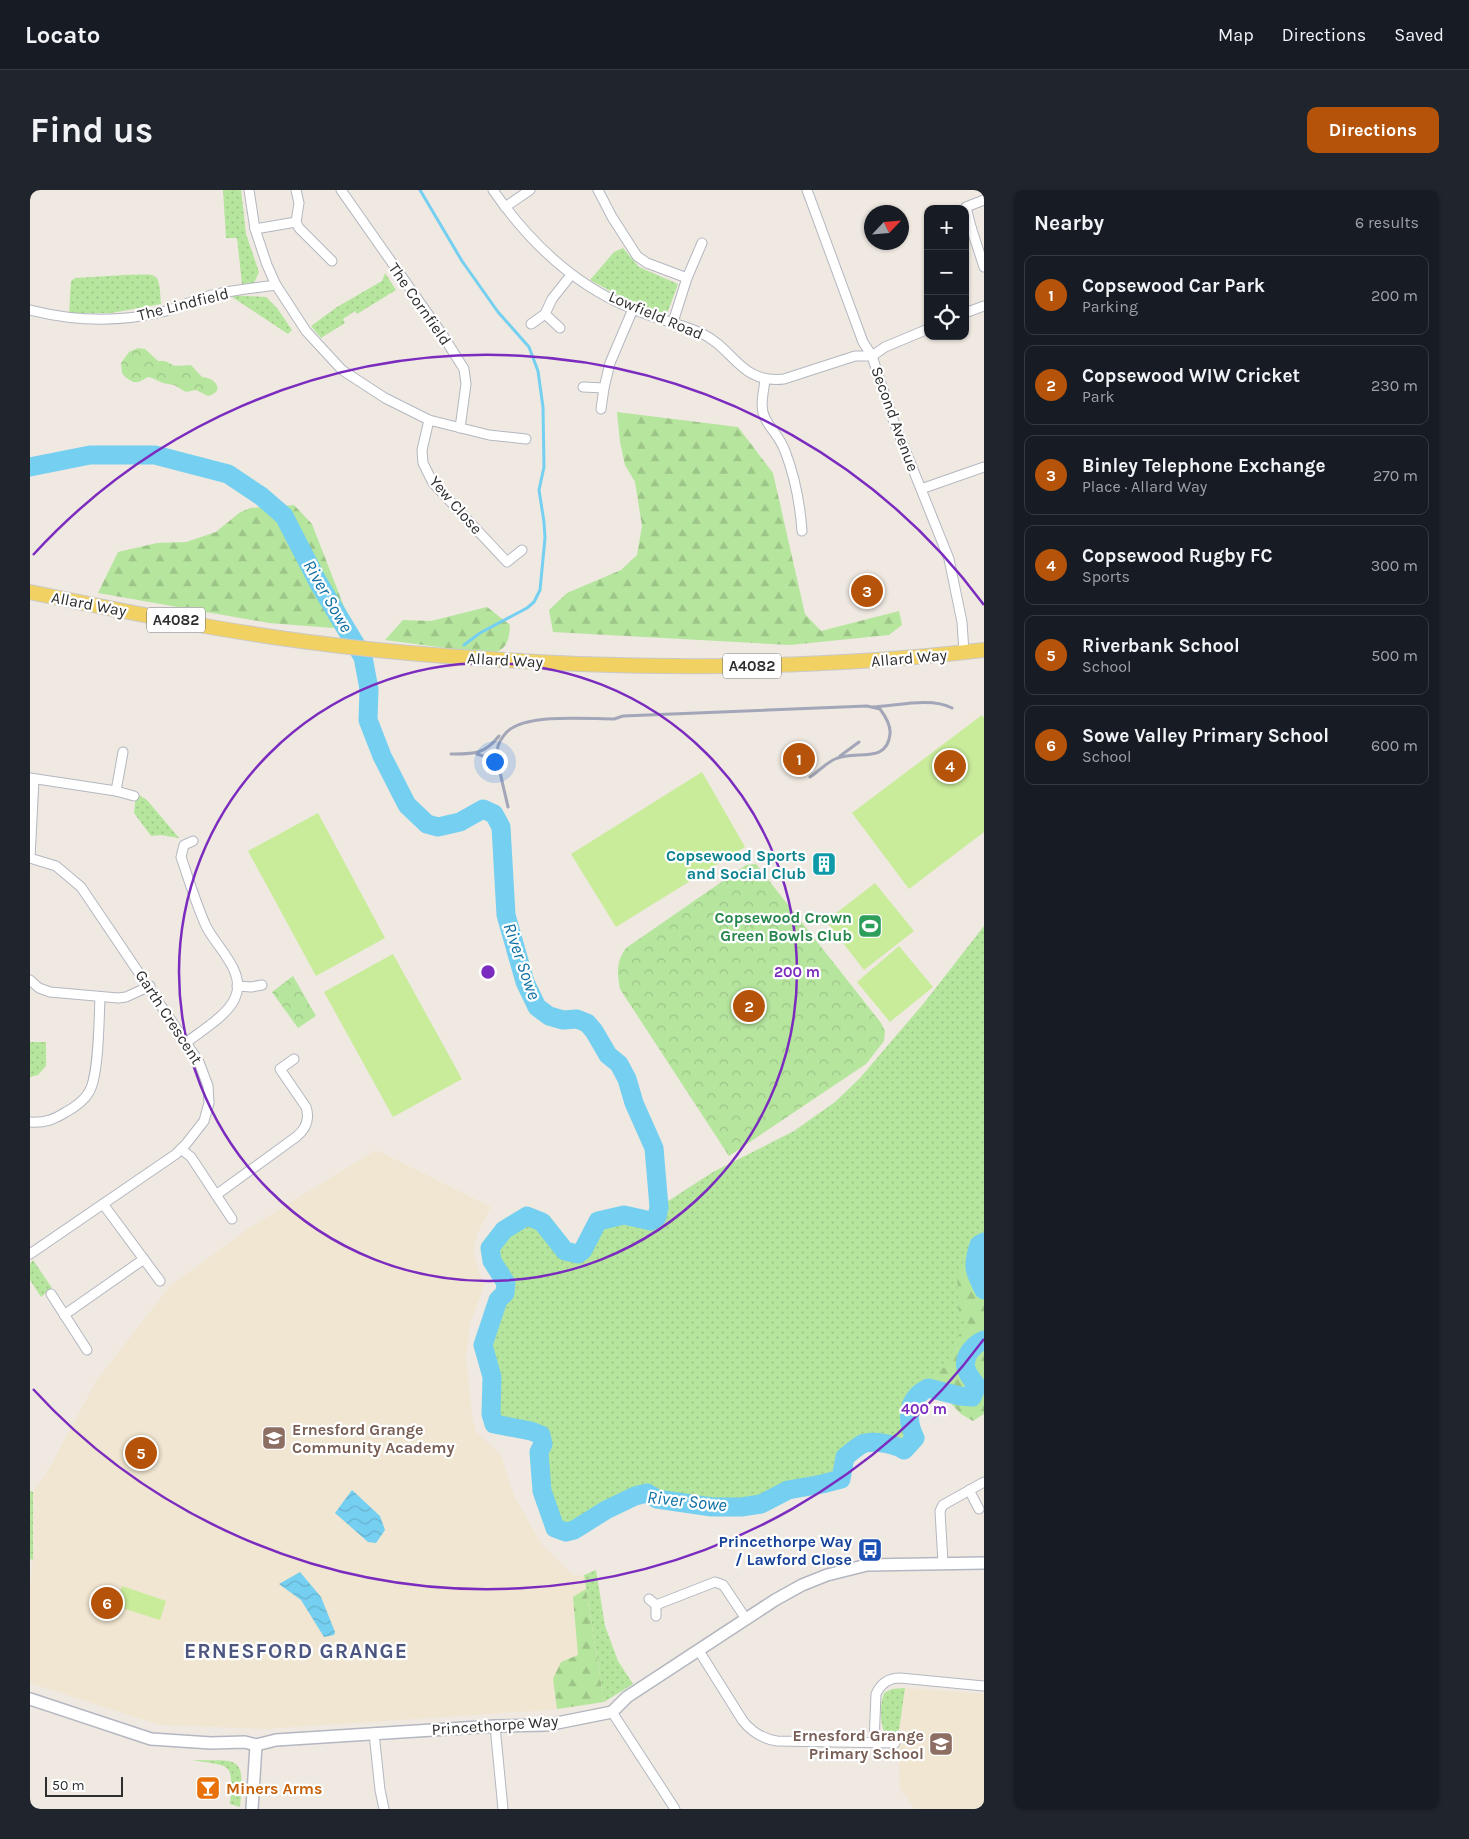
<!DOCTYPE html>
<html lang="en">
<head>
<meta charset="utf-8">
<style>
  :root { --surface:#171b24; --page:#20242c; --text:#f1f3f6; --muted:#9ea1a6; --line:#363941; --accent:#b45309 }
  body { margin:0; font-family:Karla,sans-serif; background:var(--page); color:var(--text) }
  .controls { position:absolute; right:15px; top:15px; display:grid; overflow:hidden; border-radius:10px; box-shadow:0 1px 4px #0004 }
  .controls button { width:45px; height:45px; display:grid; place-items:center; padding:0; border:0; border-bottom:1px solid var(--line); background:var(--surface); color:var(--text); font:25px sans-serif }
  .compass { position:absolute; left:834px; top:15px; width:45px; height:45px; border-radius:50%; background:var(--surface); box-shadow:0 1px 4px #0004; rotate:64deg }
  .scale { position:absolute; left:15px; bottom:12px; width:78px; box-sizing:border-box; padding-left:5px; border:2px solid #2e2e2e; border-top:0; font-size:14px; line-height:18px; white-space:nowrap; color:#2e2e2e; -webkit-text-stroke:4px #fff; paint-order:stroke }
  .you { position:absolute; left:464px; top:571px; width:18px; height:18px; margin:-12px; border:4px solid #fff; border-radius:50%; background:#1a73e8; box-shadow:0 0 0 8px #1a73e833 }
  .badge { display:grid; place-items:center; width:32px; height:32px; border-radius:50%; background:var(--accent); color:#fff; font-size:16px; font-weight:700 }
  .pin { position:absolute; translate:-50% -50%; border:2px solid #fff; box-shadow:0 1px 5px #0006 }
  .list { margin:0; padding:0; list-style:none }
  h2 { display:flex; justify-content:space-between; align-items:center; height:65px; margin:0; padding:0 20px; font-size:21px }
  h2 small { font-size:16px; font-weight:400; color:var(--muted) }
  .list li { display:grid; grid-template-columns:32px 1fr auto; gap:15px; align-items:center; box-sizing:border-box; height:80px; margin:0 10px 10px; padding:0 10px; border:1px solid var(--line); border-radius:10px }
  .list b { display:block; font-size:19px; white-space:nowrap }
  .list p { margin:0; font-size:16px; white-space:nowrap; color:var(--muted) }
  .list em { font-size:16px; font-style:normal; color:var(--muted) }
  .icon { flex:none; width:28px; height:28px; fill:none; stroke:currentColor; stroke-width:2; stroke-linecap:round; stroke-linejoin:round }
  .map { position:relative; flex:none; width:954px; height:1619px; overflow:hidden; border-radius:10px }
  header { display:flex; align-items:center; gap:30px; box-sizing:border-box; height:70px; padding:0 25px; background:var(--surface); border-bottom:1px solid var(--line) }
  header strong { font-size:24px }
  nav { display:flex; gap:28px; margin-inline-start:auto; font-size:18px }
  .intro { display:flex; align-items:center; justify-content:space-between; box-sizing:border-box; height:120px; padding:0 30px }
  h1 { margin:0; font-size:35px }
  .button { padding:12px 22px; border-radius:10px; background:var(--accent); color:#fff; font-size:18px; font-weight:700 }
  main { display:flex; gap:30px; padding:0 30px }
  aside { flex:1; background:var(--surface); border-radius:10px; box-shadow:0 1px 4px #0004 }
  .map>svg:first-child { display:block }
</style>
</head>
<body>
<header>
<strong>Locato</strong>
<nav><a>Map</a><a>Directions</a><a>Saved</a></nav>
</header>
<div class="intro"><h1>Find us</h1><a class="button">Directions</a></div>
<main>
<div class="map">
<svg width="954" height="1619" viewBox="0 0 954 1619">
  <defs>
    <pattern id="grass-dots" width="8" height="8" patternUnits="userSpaceOnUse" patternTransform="scale(1.25)"><rect width="8" height="8" fill="#b6e59e"/><path d="M2 2h.1M6 6h.1" fill="none" stroke="#9dc588" stroke-width="1.8" stroke-linecap="round"/></pattern>
    <pattern id="forest-firs" width="22" height="20" patternUnits="userSpaceOnUse" patternTransform="scale(1.25)"><rect width="22" height="20" fill="#b6e59e"/><path d="M5 1l3.5 6h-7zM16 11l3.5 6h-7z" fill="#9dc588"/></pattern>
    <pattern id="park-crowns" width="20" height="18" patternUnits="userSpaceOnUse" patternTransform="scale(1.25)"><rect width="20" height="18" fill="#b6e59e"/><path d="M2 6a3 3 0 1 1 6 0M12 15a3 3 0 1 1 6 0" fill="none" stroke="#9dc588"/></pattern>
    <pattern id="water-waves" width="16" height="10" patternUnits="userSpaceOnUse" patternTransform="scale(1.25)"><rect width="16" height="10" fill="#75cff0"/><path d="M0 5q4-4 8 0t8 0" fill="none" stroke="#66b2ce"/></pattern>
  </defs>
  <rect width="100%" height="100%" fill="#efe9e1"/>
  <!-- education -->
  <g fill="#f0e6d1">
    <polygon points="346,960 461,1017 448,1042 443,1061 454,1096 440,1134 436,1168 442,1225 446,1242 471,1265 484,1306 512,1355 544,1386 554,1385 574,1512 533,1519 236,1539 130,1535 0,1493 0,1396 3,1370 3,1302 17,1282 67,1190 140,1096 219,1038"/>
    <polygon points="875,1498 954,1504 954,1619 885,1619 870,1598 868,1547"/>
  </g>
  <!-- grass -->
  <g fill="url(#grass-dots)">
    <polygon points="193,0 211,0 216,44 229,82 224,93 212,94 207,48 196,48"/>
    <polygon points="593,58 609,77 648,94 637,124 603,113 560,90 584,62"/>
    <polygon points="355,83 366,100 327,124 325,121 313,129 315,133 291,148 281,136 307,117 352,91"/>
    <path d="M95 85C128 85 129 79 131 114L81 123H39L41 91 45 88Z"/>
    <polygon points="199,105 236,107 247,118 262,140 258,144"/>
    <polygon points="106,603 117,610 149,648 130,645 121,646 104,623"/>
    <path d="M954 736V1150L915 1201C910 1200 903 1197 899 1198 876 1200 878 1233 885 1248L874 1260C864 1254 847 1251 835 1253 829 1255 821 1263 815 1267L811 1289 792 1294 758 1300 731 1314 711 1317H682L627 1309 617 1303 605 1306 576 1320 544 1340 536 1342 525 1338 512 1301 509 1262 513 1254 511 1246 501 1241 464 1234 461 1224 462 1188 453 1155 468 1110 475 1103V1093L462 1071 460 1058 474 1040 497 1026 512 1032 535 1061 548 1064 553 1060 568 1031 594 1025 621 1031 627 1027 629 1017 683 982 764 941 805 912 830 888 894 813Z"/>
    <polygon points="0,852 16,852 16,876 8,885 0,887"/>
    <polygon points="3,1070 22,1098 11,1107 0,1090 0,1074"/>
    <polygon points="0,1301 3,1302 3,1370 0,1369"/>
    <polygon points="566,1380 575,1436 588,1471 603,1494 574,1512 554,1385"/>
    <path d="M875 1498 868 1547 857 1549C850 1536 849 1517 854 1503L862 1499Z"/>
    <path d="M162 1570C210 1571 215 1564 210 1617L200 1614C203 1571 203 1577 162 1570Z"/>
  </g>
  <!-- forest -->
  <g fill="url(#forest-firs)">
    <polygon points="587,222 708,237 743,283 775,424 791,441 869,421 872,435 859,445 760,455 523,442 519,420 537,403 591,380 607,365 612,336 605,292 595,275 590,252"/>
    <polygon points="264,315 282,334 318,427 303,438 239,433 68,403 88,362 127,353 156,352 186,342 209,323 220,318"/>
    <path d="M457 417 480 435C479 451 477 459 462 464L355 450 373 430 401 431Z"/>
    <polygon points="954,1032 954,1224 943,1231 931,1224 914,1206 893,1189 918,1175 928,1146 939,1135 929,1123 927,1084"/>
    <polygon points="556,1399 574,1512 527,1519 523,1489 531,1472 548,1465 543,1407"/>
  </g>
  <!-- park -->
  <g fill="url(#park-crowns)">
    <path d="M108 158 115 159 128 171H135L145 176 161 175 172 187C187 188 195 202 178 206L166 200 156 202 144 195 133 193 122 188 118 187 109 192H103L95 187 92 183 91 173 99 162Z"/>
    <path d="M726 674 851 833 855 841 854 851 836 874 699 966 590 799C587 783 586 772 596 758L716 675Z"/>
    <polygon points="263,786 286,826 268,838 242,802"/>
  </g>
  <!-- pitch -->
  <g fill="#c9ec9a">
    <polygon points="952,525 954,528 954,642 879,699 822,623"/>
    <polygon points="672,582 715,657 586,737 541,664"/>
    <polygon points="288,623 355,748 286,786 218,661"/>
    <polygon points="845,693 884,741 834,780 796,731"/>
    <polygon points="869,756 903,797 860,832 827,792"/>
    <polygon points="363,764 432,889 363,927 294,802"/>
    <polygon points="92,1396 136,1411 130,1430 86,1416"/>
  </g>
  <!-- water -->
  <g fill="url(#water-waves)">
    <polygon points="322,1300 350,1326 355,1340 346,1353 338,1352 305,1323"/>
    <polygon points="270,1382 291,1407 305,1442 304,1445 294,1447 271,1410 249,1394"/>
  </g>
  <g fill="none" stroke-linecap="round" stroke-linejoin="round">
    <!-- stream -->
    <polyline stroke="#75cff0" stroke-width="3" points="390,0 432,71 468,122 499,157 508,181 513,217 514,277 509,300 514,332 515,348 510,400 504,412 497,418 450,443 434,455"/>
    <!-- river -->
    <g stroke="#75cff0" stroke-width="19">
      <path d="M0 277 60 265H125L198 284 231 306 254 326 288 392 333 467 339 499 338 530 352 566 377 615 397 634 408 637 430 632 453 619 464 624 471 637 476 725 495 792 507 817 519 826 533 830 547 829 557 833 564 841 578 865 589 874 597 889 604 913 624 958 629 1017 627 1027 621 1031 594 1025 568 1031 553 1060 548 1064 535 1061 512 1032 497 1026 474 1040 460 1058 462 1071 476 1093 475 1103 468 1110 453 1155 462 1187 461 1224 464 1234 501 1241 511 1245 513 1254 509 1262 512 1301 525 1338 536 1342 544 1340 576 1320 605 1306 617 1303 627 1309 682 1317H711L731 1314 758 1300 792 1294 811 1289 815 1267C821 1263 828 1255 835 1253 847 1251 864 1254 874 1260L885 1248C875 1228 878 1208 898 1198L930 1206 942 1207 947 1196C943 1191 937 1184 936 1178 933 1166 944 1154 954 1150"/>
      <path d="M954 1052 949 1055C942 1076 944 1081 954 1100"/>
    </g>
    <defs>
      <g id="minor">
        <polyline points="219,0 225,39 237,75 246,95 276,141 312,180 355,208 399,230 459,245 496,249"/>
        <polyline points="266,0 269,13 266,32 269,38 302,71"/>
        <polyline points="311,0 412,144 434,179 436,194 430,238"/>
        <path d="M463 0C499 52 543 95 603 119 625 129 649 133 671 143 705 159 710 194 754 189L825 166H842"/>
        <polyline points="568,0 582,27 607,66 617,73 657,88"/>
        <polyline points="777,0 833,152 842,166 862,227 919,369 932,432 934,462"/>
        <polyline points="475,17 500,0"/>
        <polyline points="941,37 954,77"/>
        <polyline points="225,39 266,32"/>
        <polyline points="935,39 941,37 936,17 954,10"/>
        <path d="M0 120C44 131 87 133 132 122 149 118 165 109 182 105 203 100 225 98 246 95"/>
        <polyline points="935,123 954,116"/>
        <polyline points="515,124 530,138"/>
        <polyline points="643,132 657,88 672,53"/>
        <polyline points="501,134 515,124 522,109 541,85"/>
        <polyline points="842,166 855,157 898,139"/>
        <path d="M735 189C734 202 729 216 735 228 741 240 750 247 755 261 765 287 770 313 772 341"/>
        <polyline points="553,197 574,198"/>
        <polyline points="571,219 574,198 580,173 603,119"/>
        <polyline points="399,230 392,260 393,273 403,293 477,372 492,360"/>
        <polyline points="891,299 954,277"/>
        <polyline points="0,588 86,601 104,606"/>
        <polyline points="86,601 93,562"/>
        <polyline points="0,668 26,676 51,697 169,872 178,896 179,913 174,931 156,954 146,964 0,1064"/>
        <polyline points="0,668 4,589"/>
        <polyline points="0,790 9,798 20,802 88,808 96,807 120,796"/>
        <polyline points="207,796 221,797 232,795"/>
        <path d="M157 852C171 841 198 825 205 808 217 782 186 757 176 736 166 714 159 690 151 667L154 655 163 651"/>
        <path d="M0 932C15 933 23 930 36 922 45 917 54 911 59 902 69 886 69 828 70 807"/>
        <polyline points="151,959 161,967 202,1029"/>
        <path d="M186 1005 266 947C276 939 280 929 276 917L250 879 264 869"/>
        <polyline points="73,1014 130,1091"/>
        <polyline points="21,1104 57,1160"/>
        <polyline points="34,1125 114,1069"/>
        <polyline points="939,1300 949,1319"/>
        <polyline points="913,1373 910,1321 913,1315 954,1292"/>
        <polyline points="619,1409 626,1415 626,1426"/>
        <polyline points="626,1415 685,1392 693,1395 696,1399 716,1429"/>
        <path d="M669 1461 713 1531C722 1542 733 1549 747 1551L865 1553"/>
        <polyline points="582,1522 645,1619"/>
        <polyline points="465,1536 473,1619"/>
        <polyline points="344,1543 350,1600 354,1619"/>
        <path d="M844 1553 846 1504C851 1493 859 1488 870 1488L954 1496"/>
      </g>
      <g id="tertiary">
        <polyline points="0,1509 121,1549 181,1553 215,1552 226,1555 246,1550 465,1536 517,1535 582,1522 597,1507 745,1410 772,1395 797,1385 837,1375 954,1373"/>
        <polyline points="222,1619 226,1555"/>
      </g>
      <path id="primary" d="M0 402C97 422 196 442 295 454 379 465 464 470 549 474 685 479 820 476 954 460"/>
    </defs>
    <!-- minor casing -->
    <use href="#minor" stroke="#b4b7c1" stroke-width="11"/>
    <!-- tertiary casing -->
    <use href="#tertiary" stroke="#b4b7c1" stroke-width="14"/>
    <!-- primary casing -->
    <use href="#primary" stroke="#c9c9c9" stroke-width="16"/>
    <!-- minor -->
    <use href="#minor" stroke="#fff" stroke-width="9"/>
    <!-- tertiary -->
    <use href="#tertiary" stroke="#fff" stroke-width="11"/>
    <!-- primary -->
    <use href="#primary" stroke="#f2d163" stroke-width="14"/>
    <!-- rail -->
    <g stroke="#a3a6b8" stroke-width="3">
      <path d="M843 517C866 516 901 507 922 518"/>
      <path d="M421 564C443 564 454 565 469 546"/>
      <polyline points="447,564 456,567 469,583"/>
      <polyline points="810,566 829,552"/>
      <path d="M478 617C475 602 465 569 468 556 470 550 476 541 482 538 505 524 557 529 584 529L593 526 837 516 850 519C856 527 861 535 860 544 857 575 825 559 805 569 796 573 788 582 780 587"/>
    </g>
  </g>
  <!-- distance rings -->
  <g fill="none" stroke="#7b2cbf" stroke-width="2.5">
    <circle cx="458" cy="782" r="309"/>
    <path d="M954 1149A617 617 0 0 1 3 1199M3 365A617 617 0 0 1 954 415"/>
  </g>
  <!-- icons -->
  <defs>
    <symbol id="building-square" viewBox="-11 -11 22 22"><rect x="-9" y="-9" width="18" height="18" rx="4" fill="#0f9aa8" stroke="#fff"/><path d="M-4-6H4V6H1V3H-1V6H-4ZM-2.5-4.3h1.7v1.8h-1.7ZM.8-4.3h1.7v1.8H.8ZM-2.5-1h1.7V.8h-1.7ZM.8-1h1.7V.8H.8Z" fill="#fff"/></symbol>
    <symbol id="stadium-square" viewBox="-11 -11 22 22"><rect x="-9" y="-9" width="18" height="18" rx="4" fill="#2e9e5b" stroke="#fff"/><path d="M0-5a6.5 5 0 1 0 0 10a6.5 5 0 1 0 0-10ZM-3.5-1.8h7v3.6h-7Z" fill="#fff"/></symbol>
    <symbol id="school-square" viewBox="-11 -11 22 22"><rect x="-9" y="-9" width="18" height="18" rx="4" fill="#8d6e63" stroke="#fff"/><path d="M0-5L7-2L0 1L-7-2ZM-4 1L0 2.5L4 1V4Q0 6-4 4Z" fill="#fff"/></symbol>
    <symbol id="bus-square" viewBox="-11 -11 22 22"><rect x="-9" y="-9" width="18" height="18" rx="4" fill="#1a4fb4" stroke="#fff"/><path d="M-5-6H5V4H4V6H2V4H-2V6H-4V4H-5ZM-3.5-4V0h7V-4ZM-3.5 1.2v1.5H-2V1.2ZM2 1.2v1.5H3.5V1.2Z" fill="#fff"/></symbol>
    <symbol id="bar-square" viewBox="-11 -11 22 22"><rect x="-9" y="-9" width="18" height="18" rx="4" fill="#e8710a" stroke="#fff"/><path d="M-6-5H6L.8 .8V4.5H3.5V6h-7V4.5H-.8V.8Z" fill="#fff"/></symbol>
  </defs>
  <g fill-rule="evenodd">
    <use href="#building-square" x="780" y="660" width="28" height="28"/>
    <use href="#stadium-square" x="826" y="722" width="28" height="28"/>
    <use href="#school-square" x="230" y="1234" width="28" height="28"/>
    <use href="#bus-square" x="826" y="1346" width="28" height="28"/>
    <use href="#school-square" x="897" y="1540" width="28" height="28"/>
    <use href="#bar-square" x="164" y="1584" width="28" height="28"/>
  </g>
  <g text-anchor="middle" dominant-baseline="central" stroke-width="4.5" stroke-linejoin="round" paint-order="stroke">
    <!-- shield labels -->
    <g fill="#fff" stroke="#6d6d6d" stroke-width="1">
      <rect x="117" y="417.5" width="58" height="25" rx="4"/>
      <rect x="693" y="463.5" width="58" height="25" rx="4"/>
    </g>
    <g font-size="15" font-weight="bold" fill="#2e2e2e">
      <text x="146" y="430">A4082</text>
      <text x="722" y="476">A4082</text>
    </g>
    <!-- street labels -->
    <g font-size="16" fill="#2e2e2e" stroke="#fff">
      <text transform="translate(153 114) rotate(-14)">The Lindfield</text>
      <text transform="translate(390 114) rotate(55)">The Cornfield</text>
      <text transform="translate(626 125) rotate(23)">Lowfield Road</text>
      <text transform="translate(865 229) rotate(70)">Second Avenue</text>
      <text transform="translate(426 315) rotate(49)">Yew Close</text>
      <text transform="translate(59 414) rotate(11)">Allard Way</text>
      <text transform="translate(879 468) rotate(-5)">Allard Way</text>
      <text transform="translate(475 470) rotate(3)">Allard Way</text>
      <text transform="translate(139 827) rotate(57)">Garth Crescent</text>
      <text transform="translate(465 1535) rotate(-4)">Princethorpe Way</text>
    </g>
    <!-- culture labels -->
    <g font-size="16" font-weight="bold" fill="#0d838f" stroke="#fff" text-anchor="end">
      <text x="776" y="665">Copsewood Sports<tspan x="776" dy="18">and Social Club</tspan></text>
    </g>
    <!-- leisure labels -->
    <g font-size="16" font-weight="bold" fill="#27864d" stroke="#fff" text-anchor="end">
      <text x="822" y="727">Copsewood Crown<tspan x="822" dy="18">Green Bowls Club</tspan></text>
    </g>
    <!-- education labels -->
    <g font-size="16" font-weight="bold" fill="#785e54" stroke="#fff" text-anchor="start">
      <text x="262" y="1239">Ernesford Grange<tspan x="262" dy="18">Community Academy</tspan></text>
      <text x="894" y="1545" text-anchor="end">Ernesford Grange<tspan x="894" dy="18">Primary School</tspan></text>
    </g>
    <!-- transit labels -->
    <g font-size="16" font-weight="bold" fill="#164399" stroke="#fff" text-anchor="end">
      <text x="822" y="1351">Princethorpe Way<tspan x="822" dy="18">/ Lawford Close</tspan></text>
    </g>
    <!-- food labels -->
    <g font-size="16" font-weight="bold" fill="#c56008" stroke="#fff" text-anchor="start">
      <text x="196" y="1598">Miners Arms</text>
    </g>
    <!-- water labels -->
    <g font-size="18" font-style="italic" fill="#0d6fa3" stroke="#fff">
      <text transform="translate(298 406) rotate(60)">River Sowe</text>
      <text transform="translate(492 771) rotate(71)">River Sowe</text>
      <text transform="translate(657 1311) rotate(6)">River Sowe</text>
    </g>
    <!-- district labels -->
    <g font-size="21" font-weight="bold" letter-spacing="1" fill="#4d5680" stroke="#fff">
      <text x="266" y="1461">ERNESFORD GRANGE</text>
    </g>
  </g>
  <circle cx="458" cy="782" r="8" fill="#7b2cbf" stroke="#fff" stroke-width="2.5"/>
  <g font-size="15" text-anchor="middle" font-weight="bold" fill="#7b2cbf" stroke="#fff" stroke-width="4.5" stroke-linejoin="round" paint-order="stroke">
    <text x="767" y="787">200 m</text>
    <text x="894" y="1224">400 m</text>
  </g>
</svg>
<div class="controls">
<button>+</button>
<button>−</button>
<button><svg class="icon" aria-label="locate" viewBox="0 0 24 24"><circle cx="12" cy="12" r="6"/><path d="M12 2v4M12 18v4M2 12h4M18 12h4"/></svg></button>
</div>
<svg class="compass" viewBox="-18 -18 36 36"><path d="M0-13l5 13h-10z" fill="#e53935"/><path d="M0 13l5-13h-10z" fill="#9ea1a6"/></svg>
<div class="scale">50 m</div>
<div class="you"></div>
<div class="pin badge" style="left:769px;top:569px">1</div>
<div class="pin badge" style="left:719px;top:816px">2</div>
<div class="pin badge" style="left:837px;top:401px">3</div>
<div class="pin badge" style="left:920px;top:576px">4</div>
<div class="pin badge" style="left:111px;top:1263px">5</div>
<div class="pin badge" style="left:77px;top:1413px">6</div>
</div>
<aside>
<h2>Nearby<small>6 results</small></h2>
<ul class="list">
<li><span class="badge">1</span><div><b>Copsewood Car Park</b><p>Parking</p></div><em>200 m</em></li>
<li><span class="badge">2</span><div><b>Copsewood WIW Cricket</b><p>Park</p></div><em>230 m</em></li>
<li><span class="badge">3</span><div><b>Binley Telephone Exchange</b><p>Place · Allard Way</p></div><em>270 m</em></li>
<li><span class="badge">4</span><div><b>Copsewood Rugby FC</b><p>Sports</p></div><em>300 m</em></li>
<li><span class="badge">5</span><div><b>Riverbank School</b><p>School</p></div><em>500 m</em></li>
<li><span class="badge">6</span><div><b>Sowe Valley Primary School</b><p>School</p></div><em>600 m</em></li>
</ul>
</aside>
</main>
</body>
</html>
